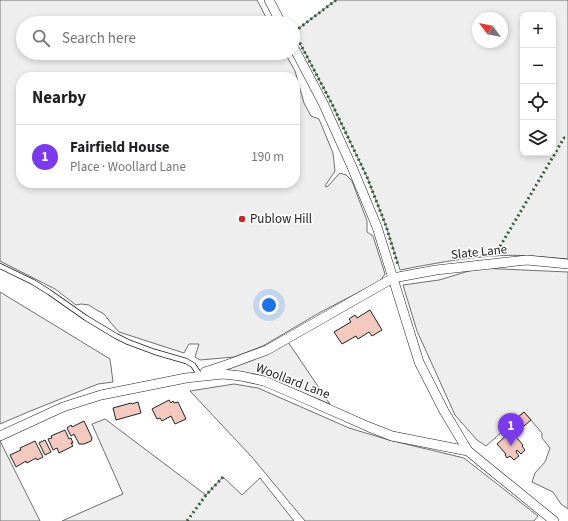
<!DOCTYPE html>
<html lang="en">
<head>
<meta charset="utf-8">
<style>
  :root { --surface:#fff; --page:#f6f6f6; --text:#202124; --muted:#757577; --line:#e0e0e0; --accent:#7c3aed }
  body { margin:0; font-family:"Source Sans 3",sans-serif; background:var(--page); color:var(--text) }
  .controls { position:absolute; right:12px; top:12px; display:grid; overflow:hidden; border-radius:8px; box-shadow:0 2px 6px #0003 }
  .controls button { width:36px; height:36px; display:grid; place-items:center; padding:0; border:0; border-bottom:1px solid var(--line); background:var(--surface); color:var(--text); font:20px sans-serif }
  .compass { position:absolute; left:472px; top:12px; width:36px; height:36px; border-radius:50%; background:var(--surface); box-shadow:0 2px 6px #0003; rotate:302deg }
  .you { position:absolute; left:269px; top:305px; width:14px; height:14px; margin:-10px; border:3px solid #fff; border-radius:50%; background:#1a73e8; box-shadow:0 0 0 6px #1a73e833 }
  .badge { display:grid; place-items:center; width:26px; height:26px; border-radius:50%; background:var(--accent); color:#fff; font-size:13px; font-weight:700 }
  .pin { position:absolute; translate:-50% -33px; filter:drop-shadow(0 1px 2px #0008) }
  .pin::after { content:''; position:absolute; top:21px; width:14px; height:12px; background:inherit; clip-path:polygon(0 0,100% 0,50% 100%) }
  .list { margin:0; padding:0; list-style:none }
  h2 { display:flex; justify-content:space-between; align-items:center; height:52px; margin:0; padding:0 16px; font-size:17px }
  h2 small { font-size:13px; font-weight:400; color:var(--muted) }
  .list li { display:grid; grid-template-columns:26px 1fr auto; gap:12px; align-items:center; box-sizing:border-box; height:64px; padding:0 16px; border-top:1px solid var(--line) }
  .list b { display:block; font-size:15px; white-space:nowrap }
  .list p { margin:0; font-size:13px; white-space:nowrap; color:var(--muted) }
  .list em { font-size:13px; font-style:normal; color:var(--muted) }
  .icon { flex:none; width:22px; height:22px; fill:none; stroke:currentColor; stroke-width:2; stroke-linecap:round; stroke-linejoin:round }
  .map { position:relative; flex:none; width:568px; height:521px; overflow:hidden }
  .search { position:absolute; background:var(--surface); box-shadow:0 2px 6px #0003; left:16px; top:16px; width:284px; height:44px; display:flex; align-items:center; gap:10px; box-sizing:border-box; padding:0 14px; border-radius:22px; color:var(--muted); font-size:15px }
  .panel { position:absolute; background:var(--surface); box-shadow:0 2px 6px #0003; left:16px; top:72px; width:284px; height:116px; border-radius:16px }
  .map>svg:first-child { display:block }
</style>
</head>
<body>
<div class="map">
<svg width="568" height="521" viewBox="0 0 568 521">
  <rect width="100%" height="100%" fill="#fff"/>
  <!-- green -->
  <g fill="#eee" stroke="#6f6f6f" fill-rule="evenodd">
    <path d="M0 0H257L269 23H23V53H285L295 71 304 103 311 116 319 119 333 153 335 171 325 186 327 187 340 173 346 175 352 181 367 221V232L373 236 385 274 380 281 319 313 263 346 234 357 200 360 195 357 199 344H189L184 353 119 332 111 323 104 314 95 309 89 305 81 304 76 305 55 289 0 261ZM21 77H295V183H21Z"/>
    <path d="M336 0H568V259C544 257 519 254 494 256 462 258 431 264 400 270L386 226 367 177 332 104 294 32ZM523 15H553V153H523ZM478 18H502V42H478Z"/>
    <polygon points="479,268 568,272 568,509 561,504 553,492 532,482 535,473 545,462 550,448 542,438 542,433 524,412 486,446 477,440 455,415 417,331 403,285 439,280"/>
    <polygon points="0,292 110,359 113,382 98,384 28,412 0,424"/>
    <polygon points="288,342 330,404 275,381 255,374 230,371 229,370 230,367"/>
    <polygon points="234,384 258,388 349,428 389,440 464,458 538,516 534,521 305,521 251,456 190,391"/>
    <polygon points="105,419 206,495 223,477 242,495 260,478 294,521 62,521 123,494 92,424"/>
    <polygon points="0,441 40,521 0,521"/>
  </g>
  <!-- building -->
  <g fill="#f3c9c0" stroke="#222">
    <polygon points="370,310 382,330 372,336 369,332 358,339 356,336 342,344 334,332 351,322 349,319 355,315 357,318"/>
    <polygon points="169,400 171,403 173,401 174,403 178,402 186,419 175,424 171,416 162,421 160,418 157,419 152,409"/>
    <polygon points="138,402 141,413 116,420 113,408 131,403 132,404"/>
    <polygon points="524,412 531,420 524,426 517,418"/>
    <polygon points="84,421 92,438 91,441 84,444 79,444 74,434 71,436 67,428 71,425 72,427"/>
    <polygon points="65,430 69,439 71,438 73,443 71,443 73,446 59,453 57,448 53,450 48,439 52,438 51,436"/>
    <polygon points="511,431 523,445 522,446 525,450 521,454 517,450 516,452 519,456 514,460 510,456 507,458 505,455 506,454 497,444"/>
    <polygon points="45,440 51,452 45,455 39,443"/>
    <polygon points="35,441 43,457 37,460 36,458 27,463 26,461 16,467 10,455 21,450 20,448"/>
  </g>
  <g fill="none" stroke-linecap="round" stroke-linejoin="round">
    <defs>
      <polyline id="lane" points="0,266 33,282 49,292 86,318 116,336 128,342 155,352 186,361 193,365 199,374"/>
      <g id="street">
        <polyline points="269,0 281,23"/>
        <polyline points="293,46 323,103 352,167 377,227 419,362 444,411 468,451"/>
        <polyline points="205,372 229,364 267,350 393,278 436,270 527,260 568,264"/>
        <polyline points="0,436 63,407 101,395 186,378 223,374 241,376 264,381 299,396 369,427 392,436 468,451 554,521"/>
      </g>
    </defs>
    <!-- lane casing -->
    <use href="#lane" stroke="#222" stroke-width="6"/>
    <!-- street casing -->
    <use href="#street" stroke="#222" stroke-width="10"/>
    <!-- lane -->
    <use href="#lane" stroke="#fff" stroke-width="4.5"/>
    <!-- street -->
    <use href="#street" stroke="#fff" stroke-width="9"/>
    <!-- hedge -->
    <g stroke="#2f5e38" stroke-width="3" stroke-dasharray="2 3" stroke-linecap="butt">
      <polyline points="336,0 294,32 332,104 367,177 386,226 398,265"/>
      <polyline points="495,255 564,138 568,138"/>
      <polyline points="187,521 206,495 223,477"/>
    </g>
  </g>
  <!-- markers -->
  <circle fill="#c62828" stroke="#fff" stroke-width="1.5" cx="242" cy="219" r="4"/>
  <g text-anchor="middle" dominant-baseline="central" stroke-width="3" stroke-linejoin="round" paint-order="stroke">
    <!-- poi labels -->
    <g font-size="13" fill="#222" stroke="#fff" text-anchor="start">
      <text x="250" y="219">Publow Hill</text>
    </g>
    <!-- street labels -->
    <g font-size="13" fill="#222" stroke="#fff">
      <text transform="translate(479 252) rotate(-6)">Slate Lane</text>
      <text transform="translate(293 381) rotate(21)">Woollard Lane</text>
    </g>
  </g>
</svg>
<div class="controls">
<button>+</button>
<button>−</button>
<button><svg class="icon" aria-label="locate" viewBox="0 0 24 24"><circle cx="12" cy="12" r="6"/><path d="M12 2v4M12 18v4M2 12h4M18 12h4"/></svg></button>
<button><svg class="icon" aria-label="layers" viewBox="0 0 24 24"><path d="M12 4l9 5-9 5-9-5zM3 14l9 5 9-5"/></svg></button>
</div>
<svg class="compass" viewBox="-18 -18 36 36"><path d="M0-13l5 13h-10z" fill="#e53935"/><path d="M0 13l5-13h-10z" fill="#757577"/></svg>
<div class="you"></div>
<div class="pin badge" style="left:511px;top:446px">1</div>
<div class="search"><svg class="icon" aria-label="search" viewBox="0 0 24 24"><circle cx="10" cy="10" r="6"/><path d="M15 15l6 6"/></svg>Search here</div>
<section class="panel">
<h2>Nearby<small></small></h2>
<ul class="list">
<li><span class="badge">1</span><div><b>Fairfield House</b><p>Place · Woollard Lane</p></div><em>190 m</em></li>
</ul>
</section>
</div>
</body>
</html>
